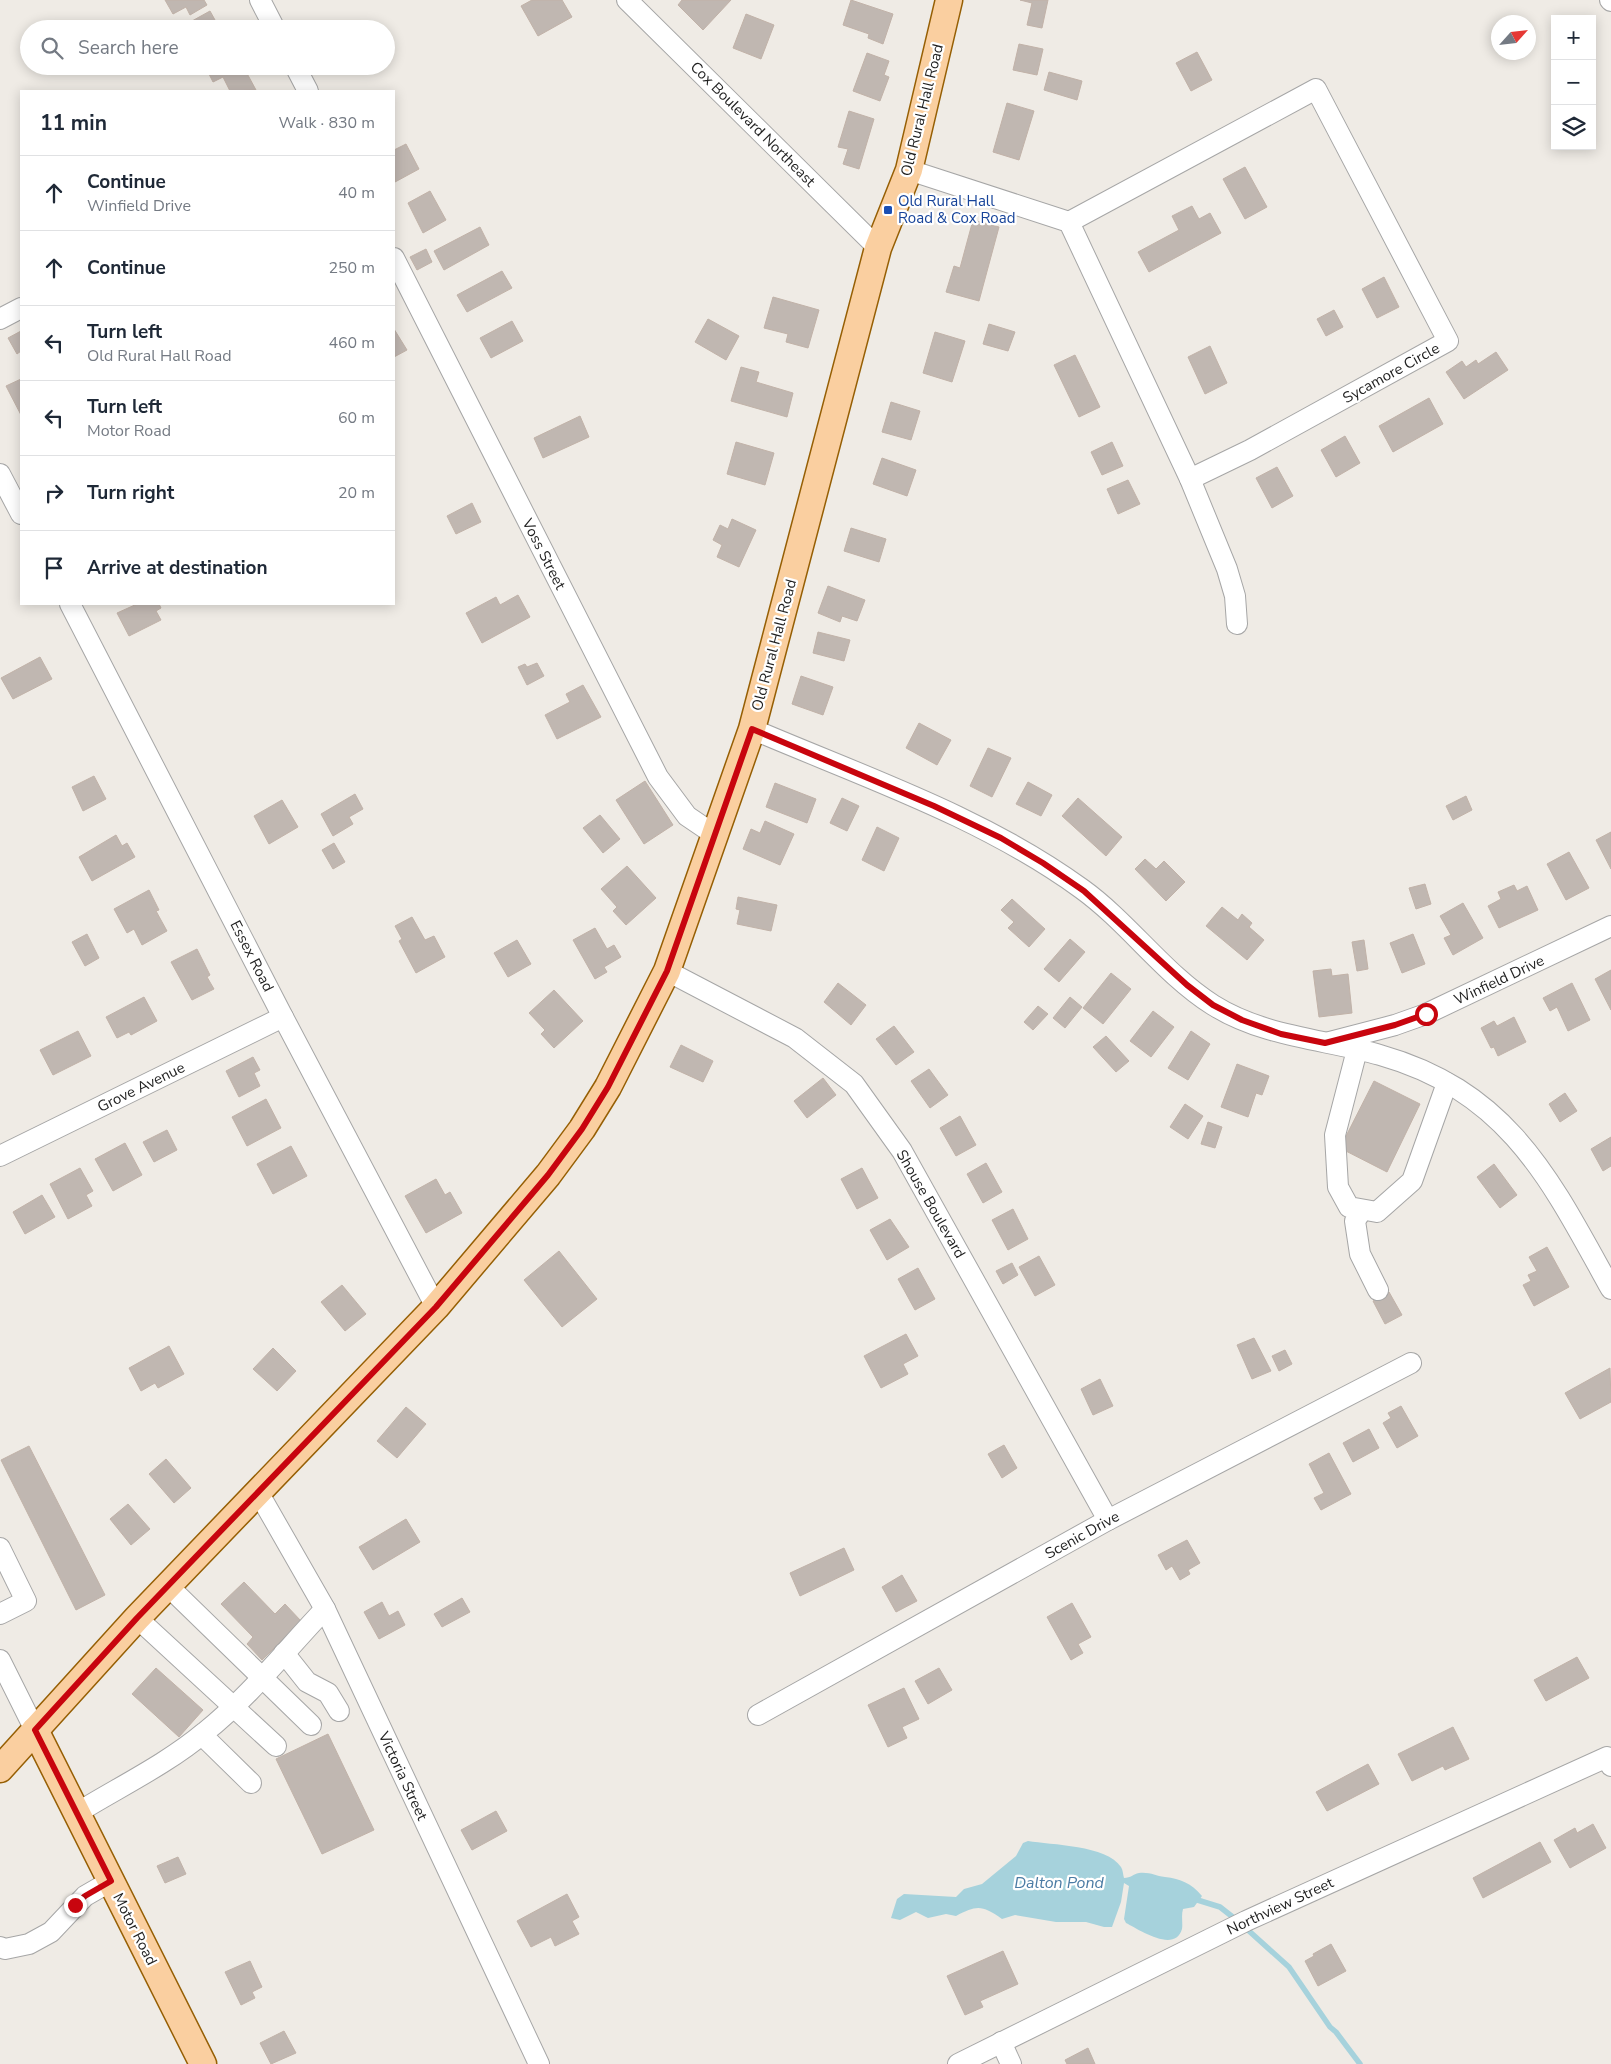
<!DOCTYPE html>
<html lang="en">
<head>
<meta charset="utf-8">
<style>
  :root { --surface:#fff; --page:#f2f2f3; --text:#1f2937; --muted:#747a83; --line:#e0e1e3 }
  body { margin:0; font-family:"Nunito Sans",sans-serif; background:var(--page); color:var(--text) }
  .controls { position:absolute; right:15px; top:15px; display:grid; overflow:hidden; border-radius:0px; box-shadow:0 2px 12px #0003 }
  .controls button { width:45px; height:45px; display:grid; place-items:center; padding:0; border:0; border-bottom:1px solid var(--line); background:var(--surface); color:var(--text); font:25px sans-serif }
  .compass { position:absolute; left:1491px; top:15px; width:45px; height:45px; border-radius:50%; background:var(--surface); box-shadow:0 2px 12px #0003; rotate:63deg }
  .stop { position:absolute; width:15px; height:15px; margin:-11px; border:4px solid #c8050e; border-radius:50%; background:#fff }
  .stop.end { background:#c8050e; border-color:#fff; box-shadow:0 1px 5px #0008 }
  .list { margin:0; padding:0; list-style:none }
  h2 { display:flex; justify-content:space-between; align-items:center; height:65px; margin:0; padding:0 20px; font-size:21px }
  h2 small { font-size:16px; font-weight:400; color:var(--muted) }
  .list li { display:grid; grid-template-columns:32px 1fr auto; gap:15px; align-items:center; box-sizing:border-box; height:75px; padding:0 20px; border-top:1px solid var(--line) }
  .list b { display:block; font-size:19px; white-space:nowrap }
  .list p { margin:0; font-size:16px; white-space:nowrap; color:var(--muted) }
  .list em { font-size:16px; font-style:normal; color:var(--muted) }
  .icon { flex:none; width:28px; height:28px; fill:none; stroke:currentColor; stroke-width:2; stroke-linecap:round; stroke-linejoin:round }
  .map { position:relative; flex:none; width:1611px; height:2064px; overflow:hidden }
  .search { position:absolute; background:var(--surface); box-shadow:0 2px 12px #0003; left:20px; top:20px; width:375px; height:55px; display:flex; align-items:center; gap:12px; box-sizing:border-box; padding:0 18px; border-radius:28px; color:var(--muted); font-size:19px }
  .panel { position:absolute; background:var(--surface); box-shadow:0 2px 12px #0003; left:20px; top:90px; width:375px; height:515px; border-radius:0px }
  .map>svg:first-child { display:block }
</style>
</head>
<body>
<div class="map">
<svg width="1611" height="2064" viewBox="0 0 1611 2064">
  <rect width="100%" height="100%" fill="#efebe5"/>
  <!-- water -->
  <path fill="#a6d2dc" d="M1028 1841C1051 1845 1107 1845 1121 1867 1123 1870 1123 1875 1124 1878 1131 1878 1133 1874 1139 1873 1151 1872 1155 1876 1165 1877 1181 1879 1191 1883 1202 1896L1194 1907 1183 1909C1181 1916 1183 1923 1182 1929 1175 1954 1138 1929 1126 1923L1124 1919 1129 1886 1124 1883 1121 1902 1112 1927H1104L1086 1922H1056L1015 1915 1002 1919C982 1905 977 1905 956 1916L946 1914 928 1918 916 1912 900 1920 891 1918 897 1899 904 1894 956 1897 964 1889 982 1884 1016 1856 1023 1843Z"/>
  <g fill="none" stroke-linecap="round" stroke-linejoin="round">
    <!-- stream -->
    <g stroke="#a6d2dc" stroke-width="5.5">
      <polyline points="1191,1898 1220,1907 1234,1918"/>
      <polyline points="1249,1931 1289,1967 1330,2027 1336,2032 1360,2064"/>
    </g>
  </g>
  <!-- building -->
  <g fill="#c0b7b1" stroke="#c1b2a8">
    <polygon points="165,0 204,0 207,5 190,15 186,7 173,14"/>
    <polygon points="532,0 562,0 572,17 538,36 521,6"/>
    <polygon points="682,0 731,0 703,30 678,5"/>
    <polygon points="851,0 893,14 883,44 868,38 869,34 843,25"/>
    <polygon points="1020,0 1048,0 1042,28 1027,25 1032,3"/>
    <polygon points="210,11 220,29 184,29 183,26"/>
    <polygon points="746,14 774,25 761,59 733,48"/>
    <polygon points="1019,44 1043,49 1037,75 1013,70"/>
    <polygon points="1197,52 1212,80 1191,91 1176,63"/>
    <polygon points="867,53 889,61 884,75 889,77 880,101 853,91"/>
    <polygon points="205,66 243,66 256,90 230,91 223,77 213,82"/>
    <polygon points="1049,72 1082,81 1077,100 1044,90"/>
    <polygon points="1007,103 1034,111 1019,160 993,152"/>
    <polygon points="849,111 874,119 859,169 843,164 848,149 838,147"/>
    <polygon points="406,144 419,169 395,182 394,150"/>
    <polygon points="1245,167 1267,207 1245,219 1223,179"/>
    <polygon points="430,191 446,220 423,233 408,203"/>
    <polygon points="1192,206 1199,219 1210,213 1221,233 1149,272 1138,252 1179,230 1172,216"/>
    <polygon points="973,220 999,227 979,301 946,292 954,266 960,268"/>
    <polygon points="480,227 489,245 444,270 434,251"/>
    <polygon points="426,249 432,262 417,270 410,257"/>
    <polygon points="502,271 512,288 467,312 457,295"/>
    <polygon points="1384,277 1399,307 1377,318 1362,289"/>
    <polygon points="773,297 819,310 808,348 786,342 788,334 764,328"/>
    <polygon points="1334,310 1343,327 1326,336 1317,319"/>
    <polygon points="708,319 739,336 726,360 695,342"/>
    <polygon points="512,321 523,341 491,358 480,338"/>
    <polygon points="989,324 1015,332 1008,351 983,344"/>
    <polygon points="394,329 407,350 394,357"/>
    <polygon points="21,331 21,351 17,354 8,338"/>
    <polygon points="935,332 965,341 952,382 923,373"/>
    <polygon points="1210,346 1227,383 1205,394 1188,357"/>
    <polygon points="1496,352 1508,370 1464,399 1446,372 1462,361 1466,367 1476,360 1478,364"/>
    <polygon points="1075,355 1100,407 1079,417 1054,365"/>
    <polygon points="741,367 759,372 756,382 793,393 787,417 731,401"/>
    <polygon points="21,379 21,415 6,386"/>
    <polygon points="1429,398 1443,424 1393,452 1379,426"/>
    <polygon points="891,402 920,411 911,440 882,432"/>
    <polygon points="580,416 589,437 543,458 534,438"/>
    <polygon points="1345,436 1360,463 1336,477 1321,450"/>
    <polygon points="736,442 774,453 765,485 727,474"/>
    <polygon points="1112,442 1123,466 1102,475 1091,452"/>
    <polygon points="882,458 916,470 907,496 873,484"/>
    <polygon points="1277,467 1293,496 1272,508 1256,478"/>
    <polygon points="1128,480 1140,504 1118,514 1107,489"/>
    <polygon points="472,503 481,522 456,534 447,516"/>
    <polygon points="732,519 756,530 739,567 717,557 722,545 713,540 720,525 728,529"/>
    <polygon points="851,528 886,539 879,562 844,551"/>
    <polygon points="828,586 865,600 857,621 842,616 840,622 818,613"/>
    <polygon points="518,595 530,617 482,643 466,613 496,597 500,605"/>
    <polygon points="137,604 159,604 161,608 156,611 161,620 129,636 117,613"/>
    <polygon points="818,632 850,640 844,661 813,653"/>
    <polygon points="40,657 52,679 13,699 1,678"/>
    <polygon points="537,663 544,676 527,685 518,667 525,664 527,667"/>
    <polygon points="801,676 833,687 823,715 792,704"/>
    <polygon points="583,685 601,717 557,739 545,715 570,702 566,694"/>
    <polygon points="919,723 951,740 937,765 906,748"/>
    <polygon points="988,748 1011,758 992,797 970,786"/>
    <polygon points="94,776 106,799 83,811 72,787"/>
    <polygon points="645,781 673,825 644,844 616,800"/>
    <polygon points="1028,782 1052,795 1041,816 1016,804"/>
    <polygon points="775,783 816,799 807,823 766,807"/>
    <polygon points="355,794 363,809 349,817 353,824 333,836 321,814"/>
    <polygon points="1466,796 1472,810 1453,820 1446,806"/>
    <polygon points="842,798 859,806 847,831 830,823"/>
    <polygon points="1078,798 1122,837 1106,856 1062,816"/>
    <polygon points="282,800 298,827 269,844 254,816"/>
    <polygon points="600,815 620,839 603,853 583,828"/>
    <polygon points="765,821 794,834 780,865 743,849 751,829 760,833"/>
    <polygon points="877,827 899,838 884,871 862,860"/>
    <polygon points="1611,832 1611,869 1596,840"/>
    <polygon points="116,835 122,846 127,843 135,857 92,881 79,857"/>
    <polygon points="334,843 345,862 333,869 322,850"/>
    <polygon points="1569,852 1589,888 1566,900 1547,864"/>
    <polygon points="1145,859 1156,869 1164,861 1185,882 1166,901 1135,869"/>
    <polygon points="627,866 656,898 626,925 613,911 617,907 601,889"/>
    <polygon points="1425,884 1431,904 1416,909 1409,888"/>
    <polygon points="1514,885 1517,891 1527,886 1538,910 1499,928 1488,906 1501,899 1498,892"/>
    <polygon points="149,890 159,910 156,911 167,931 142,945 134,929 127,933 114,909"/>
    <polygon points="738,897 777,905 771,931 737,924 740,910 736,909"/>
    <polygon points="1012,899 1045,929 1029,947 1008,928 1014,922 1001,910"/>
    <polygon points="1463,903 1483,938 1453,955 1444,938 1451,935 1440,916"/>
    <polygon points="1222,907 1238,920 1242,914 1252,923 1249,927 1264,940 1247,960 1206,926"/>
    <polygon points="412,917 425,940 434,936 445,957 416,973 399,941 402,939 395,926"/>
    <polygon points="595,928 607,949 614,945 621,957 604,967 607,972 595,979 573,940"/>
    <polygon points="87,934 99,958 85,966 72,942"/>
    <polygon points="1413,934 1425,964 1402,973 1390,943"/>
    <polygon points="1070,939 1085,952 1059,982 1044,969"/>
    <polygon points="517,940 531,964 508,977 494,953"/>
    <polygon points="1364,940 1368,969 1357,971 1352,942"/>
    <polygon points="197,949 210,975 207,977 214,989 192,1000 171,962"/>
    <polygon points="1331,969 1332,976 1348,974 1352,1013 1319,1017 1313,971"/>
    <polygon points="1611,970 1611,1010 1595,979"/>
    <polygon points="1111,973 1131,989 1103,1024 1083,1008"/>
    <polygon points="838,983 866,1005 851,1025 824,1002"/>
    <polygon points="1572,983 1590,1020 1568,1031 1557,1007 1550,1011 1543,998"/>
    <polygon points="554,990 583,1021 554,1048 541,1034 545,1030 529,1013"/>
    <polygon points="144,997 157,1021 131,1035 129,1032 117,1038 106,1017"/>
    <polygon points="1070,997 1082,1007 1065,1028 1053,1018"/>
    <polygon points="1038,1006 1048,1014 1033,1030 1024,1022"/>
    <polygon points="1153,1011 1174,1027 1151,1057 1130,1041"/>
    <polygon points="1514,1017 1526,1042 1498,1056 1494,1047 1491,1048 1481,1028 1494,1021 1497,1026"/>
    <polygon points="894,1026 914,1052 896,1065 876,1039"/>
    <polygon points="78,1031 91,1056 53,1075 40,1050"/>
    <polygon points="1191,1031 1210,1044 1188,1080 1168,1068"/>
    <polygon points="1106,1036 1129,1061 1116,1072 1093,1047"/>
    <polygon points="681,1045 713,1061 703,1082 670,1067"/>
    <polygon points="253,1057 260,1070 254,1073 260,1086 239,1097 226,1071"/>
    <polygon points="1237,1064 1269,1076 1262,1095 1256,1093 1248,1117 1221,1107"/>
    <polygon points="929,1069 948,1095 930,1108 911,1081"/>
    <polygon points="823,1078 836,1095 807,1118 794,1101"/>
    <polygon points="1374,1081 1420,1104 1387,1172 1340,1148"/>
    <polygon points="1565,1093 1577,1111 1560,1122 1549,1104"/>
    <polygon points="266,1099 281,1128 247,1146 232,1117"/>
    <polygon points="1185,1104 1203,1116 1188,1139 1170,1127"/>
    <polygon points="960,1116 976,1145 956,1156 940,1128"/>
    <polygon points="1208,1122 1222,1127 1215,1148 1201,1144"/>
    <polygon points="167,1130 177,1150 154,1162 143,1142"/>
    <polygon points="1611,1137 1611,1166 1603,1171 1591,1149"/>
    <polygon points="125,1143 142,1175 113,1191 95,1159"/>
    <polygon points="291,1146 307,1176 273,1194 257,1164"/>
    <polygon points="986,1163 1002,1192 983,1203 967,1174"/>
    <polygon points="1494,1164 1517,1195 1500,1208 1477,1177"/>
    <polygon points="80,1168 93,1191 86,1195 92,1206 68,1219 50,1184"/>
    <polygon points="862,1168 878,1198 857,1209 841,1179"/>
    <polygon points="436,1179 445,1195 450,1192 462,1213 426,1233 405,1196"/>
    <polygon points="42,1195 55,1217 25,1234 13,1212"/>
    <polygon points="1013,1209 1028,1239 1008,1250 992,1220"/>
    <polygon points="890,1219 909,1247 887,1260 870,1230"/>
    <polygon points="1547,1247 1569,1287 1534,1306 1523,1285 1531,1281 1528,1275 1537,1271 1529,1257"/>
    <polygon points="559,1251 597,1299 562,1327 524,1280"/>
    <polygon points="1039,1256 1055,1285 1035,1296 1019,1267"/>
    <polygon points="1012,1263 1018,1275 1003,1284 996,1271"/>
    <polygon points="918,1268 935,1299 915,1310 898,1279"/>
    <polygon points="342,1285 366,1314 345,1331 321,1302"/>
    <polygon points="1389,1292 1402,1315 1385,1324 1373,1301"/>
    <polygon points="906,1334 918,1356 903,1364 908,1374 881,1388 864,1356"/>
    <polygon points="1254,1338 1271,1371 1252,1379 1237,1345"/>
    <polygon points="169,1346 184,1374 158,1388 155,1383 141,1391 129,1368"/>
    <polygon points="273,1348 296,1371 277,1391 253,1369"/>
    <polygon points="1285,1350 1292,1364 1279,1371 1272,1356"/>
    <polygon points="1610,1368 1611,1402 1580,1419 1565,1393"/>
    <polygon points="1100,1379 1113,1406 1093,1415 1081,1389"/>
    <polygon points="1401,1406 1418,1436 1397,1448 1383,1423 1391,1418 1388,1413"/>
    <polygon points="406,1407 426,1424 397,1458 377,1441"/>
    <polygon points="1369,1429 1379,1448 1353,1462 1343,1443"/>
    <polygon points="1004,1445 1017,1468 1002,1478 988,1454"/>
    <polygon points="29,1446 105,1595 76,1610 1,1460"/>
    <polygon points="1329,1453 1351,1494 1321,1510 1314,1498 1324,1493 1309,1464"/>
    <polygon points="166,1459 191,1488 174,1503 149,1474"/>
    <polygon points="128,1504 150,1529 131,1545 110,1519"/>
    <polygon points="406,1519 420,1542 373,1570 359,1547"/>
    <polygon points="1187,1540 1200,1563 1188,1570 1190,1574 1180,1580 1172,1566 1166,1570 1158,1555"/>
    <polygon points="844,1548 854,1570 800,1596 790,1573"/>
    <polygon points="902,1575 917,1601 896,1612 882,1587"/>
    <polygon points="244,1582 275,1614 285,1604 301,1621 262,1660 247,1644 253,1637 221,1604"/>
    <polygon points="462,1598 470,1612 442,1627 434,1614"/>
    <polygon points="382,1602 389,1616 398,1611 405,1625 379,1639 364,1612"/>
    <polygon points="1072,1603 1091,1637 1078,1644 1083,1653 1071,1660 1047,1617"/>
    <polygon points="1577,1657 1589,1678 1546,1701 1534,1680"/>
    <polygon points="156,1668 203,1710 179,1737 132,1694"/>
    <polygon points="939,1668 952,1690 928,1704 915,1681"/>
    <polygon points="904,1688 919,1719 902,1727 907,1738 888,1747 868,1705"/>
    <polygon points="1453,1727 1469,1759 1445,1770 1443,1766 1412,1781 1398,1754"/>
    <polygon points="328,1734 374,1830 322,1854 276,1759"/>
    <polygon points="1368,1764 1379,1784 1327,1811 1316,1792"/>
    <polygon points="496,1811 507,1831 472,1850 461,1830"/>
    <polygon points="1593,1824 1606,1848 1570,1868 1554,1840 1575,1828 1577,1833"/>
    <polygon points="1540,1842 1551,1862 1483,1898 1473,1878"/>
    <polygon points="178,1857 186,1874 165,1883 157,1866"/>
    <polygon points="567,1894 579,1917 572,1921 579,1934 555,1946 551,1937 531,1947 517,1921"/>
    <polygon points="1331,1944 1346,1971 1318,1986 1305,1961 1314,1956 1313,1954"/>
    <polygon points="1003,1951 1018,1984 980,2001 983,2007 965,2015 947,1976"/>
    <polygon points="250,1961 262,1987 252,1992 255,1998 241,2005 225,1972"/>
    <polygon points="284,2031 296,2053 271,2064 260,2043"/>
    <polygon points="1088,2048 1095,2064 1067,2064 1065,2060"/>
  </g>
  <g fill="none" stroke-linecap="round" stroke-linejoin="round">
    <defs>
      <g id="minor">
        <polyline points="260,0 275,29"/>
        <polyline points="627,0 878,248"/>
        <polyline points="1610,0 1611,1"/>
        <polyline points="295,66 308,91"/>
        <polyline points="909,170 1069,222 1190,479 1227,569 1235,596 1237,624"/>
        <polyline points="1069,222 1316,89 1448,341 1250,450 1190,479"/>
        <polyline points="394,258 658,777 687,816 715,835"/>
        <polyline points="0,319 21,308"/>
        <polyline points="0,474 21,514"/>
        <polyline points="70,604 283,1017 436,1307"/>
        <path d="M752 729C864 777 983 817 1082 889 1129 923 1164 974 1213 1005 1264 1037 1324 1039 1380 1055 1510 1092 1551 1181 1611 1289"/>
        <polyline points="667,971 795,1038 854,1084 902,1151 1108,1520"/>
        <polyline points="1330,1042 1395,1025 1426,1014 1611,926"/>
        <polyline points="1357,1050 1335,1135 1338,1187 1349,1207 1377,1212 1412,1181 1447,1083"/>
        <polyline points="0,1156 283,1017"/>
        <polyline points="1362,1210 1355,1221 1360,1254 1378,1290"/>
        <polyline points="258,1492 325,1609 539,2064"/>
        <polyline points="0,1548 26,1601 0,1614"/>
        <polyline points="168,1586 311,1725"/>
        <polyline points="137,1618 276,1746"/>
        <polyline points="284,1653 307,1682 328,1693 339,1711"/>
        <polyline points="0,1660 35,1730"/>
        <polyline points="758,1715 1108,1520 1411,1363"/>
        <polyline points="202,1735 251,1783"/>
        <path d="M77 1813C119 1787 167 1764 205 1732 249 1697 286 1650 325 1609"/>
        <polyline points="0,1947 5,1949 29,1944 51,1932 85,1896 111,1881"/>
        <polyline points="1001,2042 1011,2064"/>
        <polyline points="958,2064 1246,1921 1607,1757 1611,1766"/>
      </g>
      <g id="major">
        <polyline points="35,1730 203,2064"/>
        <polyline points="0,1769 137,1618 436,1307 548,1175 582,1129 608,1087 667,971 752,729 878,248 909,170 949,0"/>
      </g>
    </defs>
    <!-- minor casing -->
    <use href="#minor" stroke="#a6a6a6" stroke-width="22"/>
    <!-- major casing -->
    <use href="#major" stroke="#965f04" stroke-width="29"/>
    <!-- minor -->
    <use href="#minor" stroke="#fff" stroke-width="20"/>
    <!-- major -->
    <use href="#major" stroke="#facfa0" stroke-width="26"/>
  </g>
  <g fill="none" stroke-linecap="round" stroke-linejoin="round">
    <!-- route -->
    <polyline stroke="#c8050e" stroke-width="6" points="75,1905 85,1896 111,1881 35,1730 137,1618 436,1307 548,1175 582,1129 608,1087 667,971 752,729 934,806 1001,838 1043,863 1084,891 1187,985 1213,1005 1242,1020 1281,1034 1325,1043 1395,1025 1426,1014"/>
  </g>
  <!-- markers -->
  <rect fill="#1a4fb4" stroke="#fff" stroke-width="2" x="883" y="205" width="10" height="10" rx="2.5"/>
  <g text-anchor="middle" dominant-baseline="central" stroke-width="4.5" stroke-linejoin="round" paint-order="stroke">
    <!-- street labels -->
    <g font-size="15" fill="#1f1f1f" stroke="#fff">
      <text transform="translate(922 110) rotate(-76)">Old Rural Hall Road</text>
      <text transform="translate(753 124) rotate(45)">Cox Boulevard Northeast</text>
      <text transform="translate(1391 373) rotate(-29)">Sycamore Circle</text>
      <text transform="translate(544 554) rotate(63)">Voss Street</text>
      <text transform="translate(774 645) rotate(-75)">Old Rural Hall Road</text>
      <text transform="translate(252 956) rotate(63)">Essex Road</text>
      <text transform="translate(1499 980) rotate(-25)">Winfield Drive</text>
      <text transform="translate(141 1087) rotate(-26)">Grove Avenue</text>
      <text transform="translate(931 1204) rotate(60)">Shouse Boulevard</text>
      <text transform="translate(1082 1535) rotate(-29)">Scenic Drive</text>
      <text transform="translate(403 1776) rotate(65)">Victoria Street</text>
      <text transform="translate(1280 1906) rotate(-25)">Northview Street</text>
      <text transform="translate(135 1929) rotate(63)">Motor Road</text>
    </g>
    <!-- transit labels -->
    <g font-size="15" fill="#164399" stroke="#fff" text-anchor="start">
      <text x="898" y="201">Old Rural Hall<tspan x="898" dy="17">Road &amp; Cox Road</tspan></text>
    </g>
    <!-- water labels -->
    <g font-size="16" font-style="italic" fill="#4a7ba4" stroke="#fff">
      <text x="1059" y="1883">Dalton Pond</text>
    </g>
  </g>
</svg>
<div class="controls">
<button>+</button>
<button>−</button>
<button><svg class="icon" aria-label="layers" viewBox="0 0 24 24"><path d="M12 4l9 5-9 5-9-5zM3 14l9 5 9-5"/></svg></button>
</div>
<svg class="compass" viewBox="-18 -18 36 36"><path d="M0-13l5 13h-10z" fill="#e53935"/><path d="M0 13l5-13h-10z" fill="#747a83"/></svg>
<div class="stop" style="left:1426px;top:1014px"></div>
<div class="stop end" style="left:75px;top:1905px"></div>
<div class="search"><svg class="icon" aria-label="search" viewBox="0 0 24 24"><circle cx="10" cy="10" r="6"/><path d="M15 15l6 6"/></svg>Search here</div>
<section class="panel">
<h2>11 min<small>Walk · 830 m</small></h2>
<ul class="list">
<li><svg class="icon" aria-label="ahead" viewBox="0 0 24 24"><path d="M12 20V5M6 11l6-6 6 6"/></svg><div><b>Continue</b><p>Winfield Drive</p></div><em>40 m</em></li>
<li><svg class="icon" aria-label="ahead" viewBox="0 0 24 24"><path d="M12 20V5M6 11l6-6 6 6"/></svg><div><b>Continue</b></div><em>250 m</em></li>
<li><svg class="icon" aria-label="left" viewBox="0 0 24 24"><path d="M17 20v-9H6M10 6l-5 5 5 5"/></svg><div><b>Turn left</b><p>Old Rural Hall Road</p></div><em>460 m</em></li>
<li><svg class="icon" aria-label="left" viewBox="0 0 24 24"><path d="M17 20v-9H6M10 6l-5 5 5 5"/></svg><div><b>Turn left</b><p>Motor Road</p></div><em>60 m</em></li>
<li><svg class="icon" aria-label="right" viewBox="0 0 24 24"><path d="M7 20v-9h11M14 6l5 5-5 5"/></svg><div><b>Turn right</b></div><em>20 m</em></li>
<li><svg class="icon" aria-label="arrive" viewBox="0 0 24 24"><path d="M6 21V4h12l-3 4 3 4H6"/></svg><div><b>Arrive at destination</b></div></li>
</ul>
</section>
</div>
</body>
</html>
